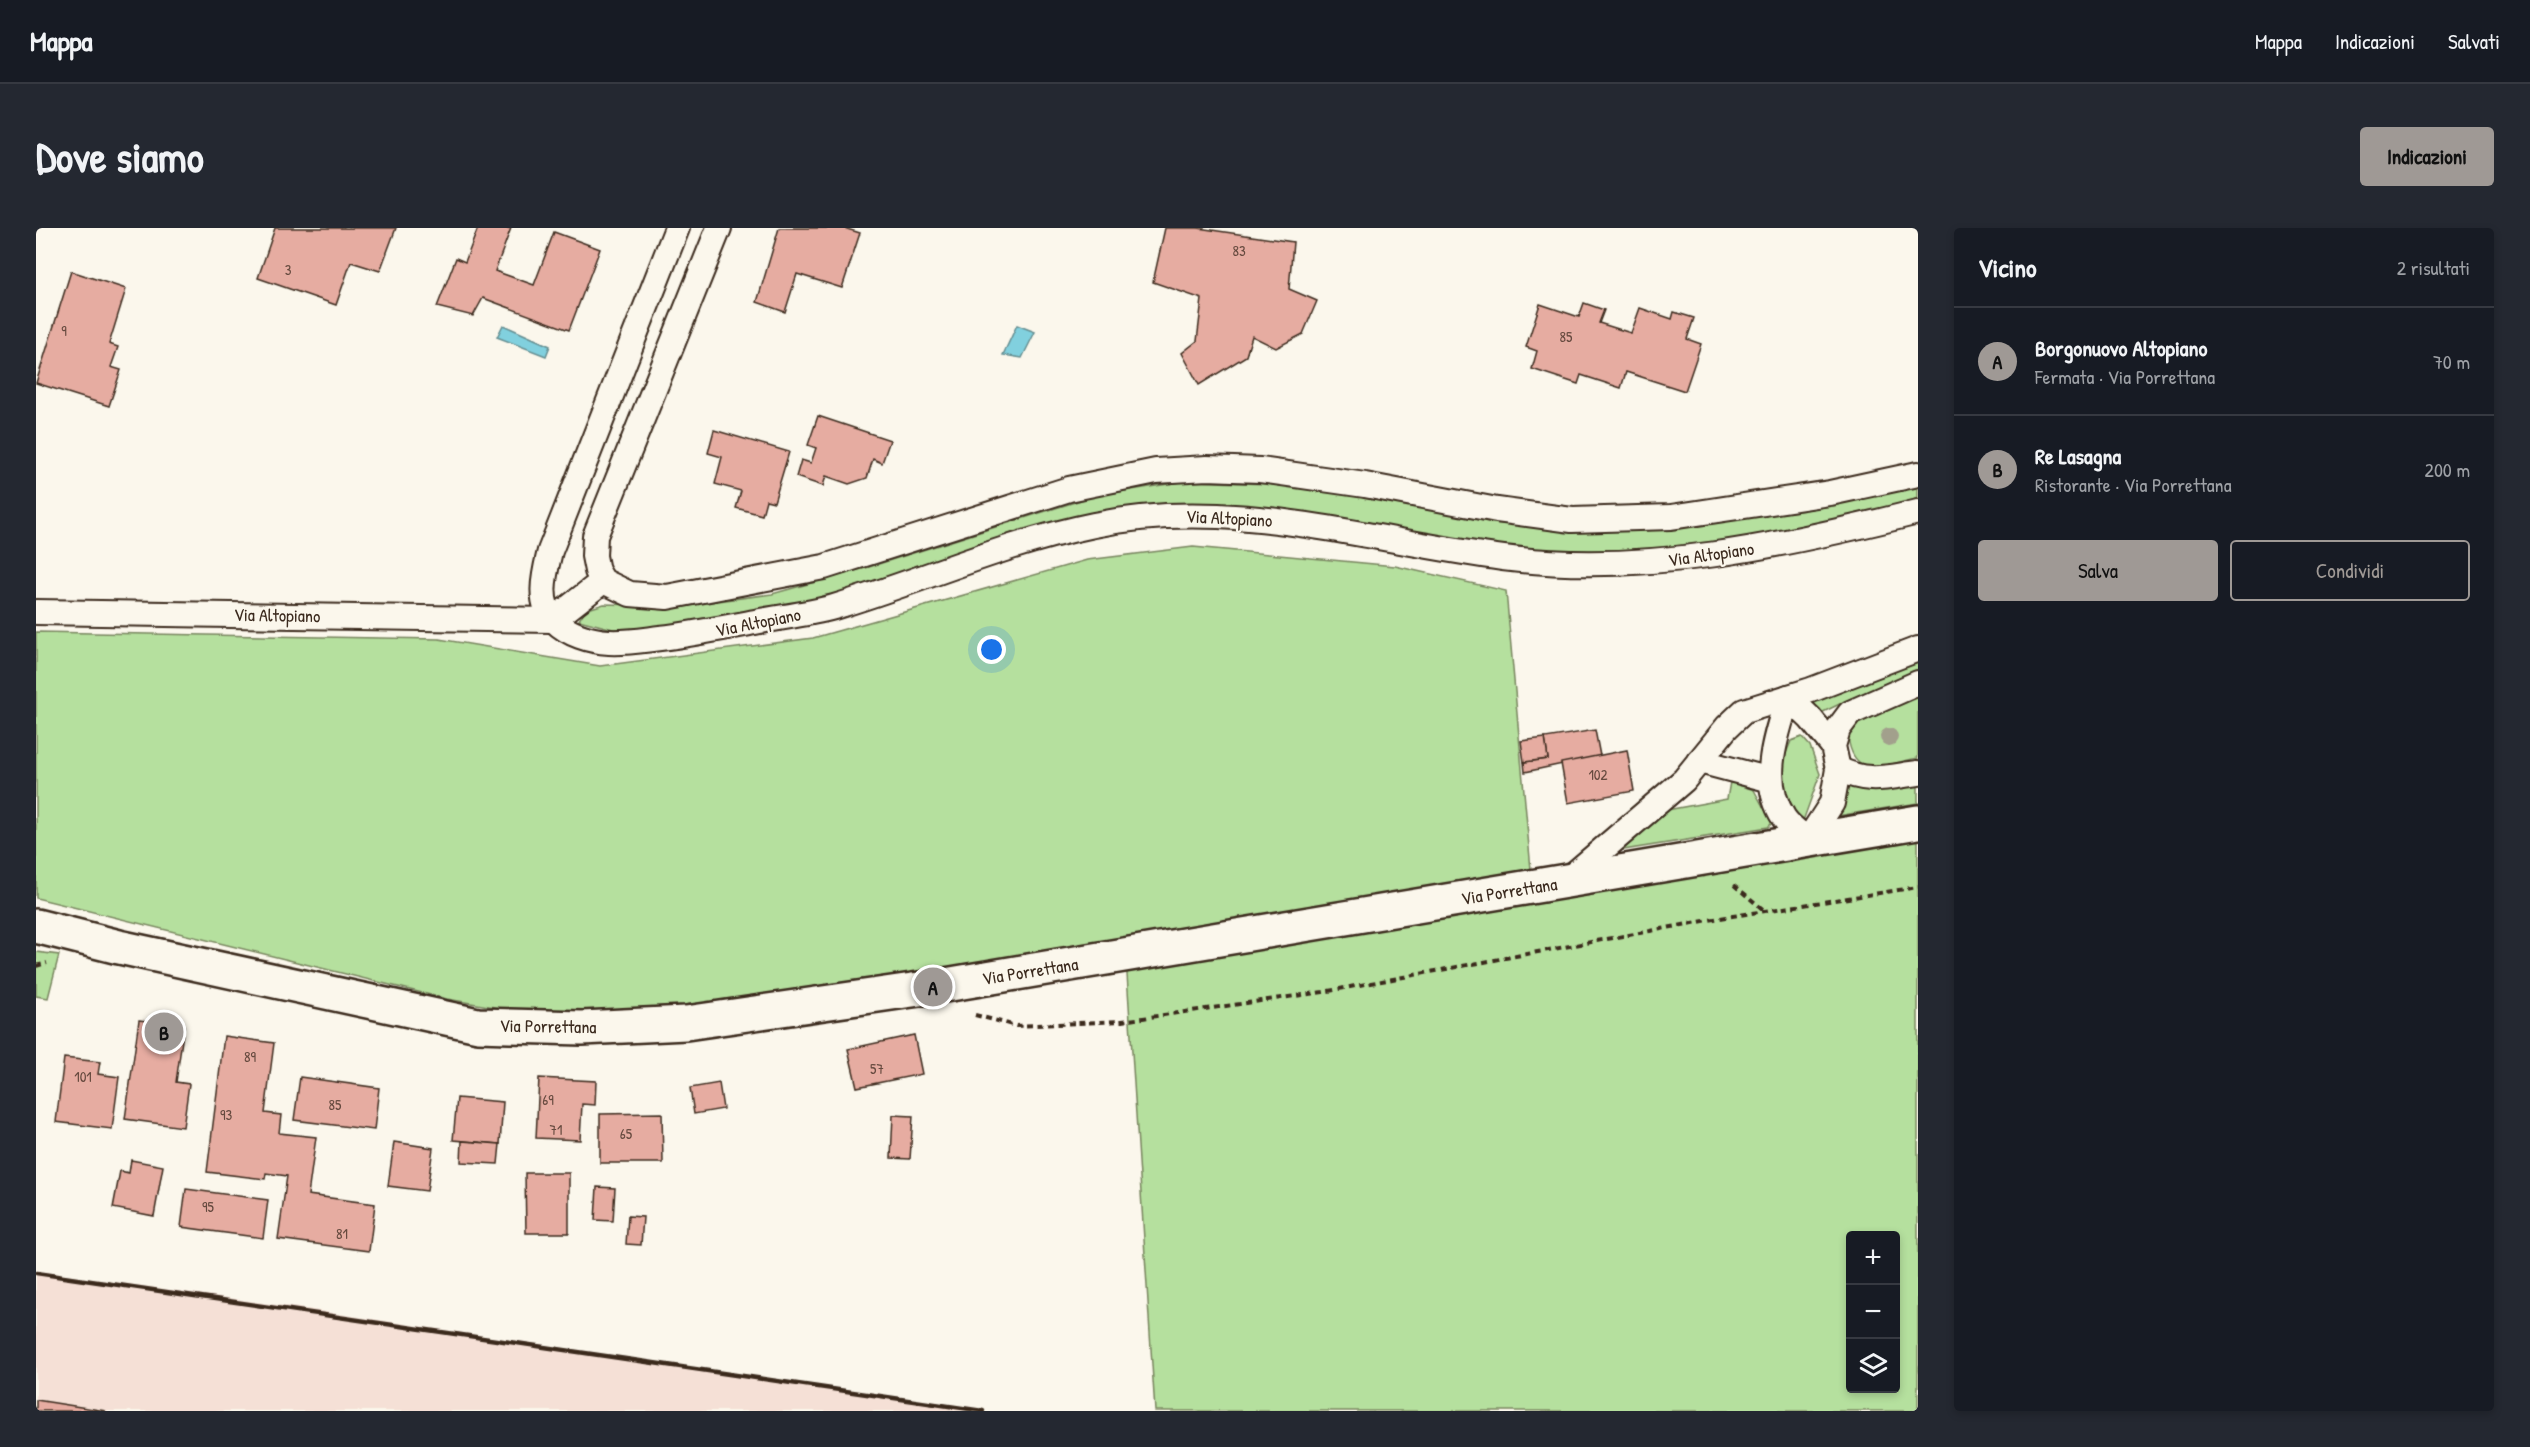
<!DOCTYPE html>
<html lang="it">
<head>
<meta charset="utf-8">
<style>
  :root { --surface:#171b24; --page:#242831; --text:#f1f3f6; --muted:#9ea1a6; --line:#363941; --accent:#9f9995 }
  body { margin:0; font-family:"Patrick Hand",sans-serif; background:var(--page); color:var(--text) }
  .controls { position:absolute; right:18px; bottom:18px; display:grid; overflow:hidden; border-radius:6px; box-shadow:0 3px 9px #0003 }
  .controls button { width:54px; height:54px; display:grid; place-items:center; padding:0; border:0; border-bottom:2px solid var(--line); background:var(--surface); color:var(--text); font:30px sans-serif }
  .you { position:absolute; left:956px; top:422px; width:21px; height:21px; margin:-15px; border:4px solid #fff; border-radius:50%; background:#1a73e8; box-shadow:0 0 0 9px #1a73e833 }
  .badge { display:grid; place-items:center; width:39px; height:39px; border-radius:50%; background:var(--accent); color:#111; font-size:20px; font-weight:700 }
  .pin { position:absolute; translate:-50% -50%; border:3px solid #fff; box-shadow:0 2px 6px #0006 }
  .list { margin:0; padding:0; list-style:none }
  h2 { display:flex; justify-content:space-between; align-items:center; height:78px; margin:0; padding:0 24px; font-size:26px }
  h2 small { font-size:20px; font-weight:400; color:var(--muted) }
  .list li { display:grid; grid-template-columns:39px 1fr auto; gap:18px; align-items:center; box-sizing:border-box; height:108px; padding:0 24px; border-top:2px solid var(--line) }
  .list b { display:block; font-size:22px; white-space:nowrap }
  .list p { margin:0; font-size:20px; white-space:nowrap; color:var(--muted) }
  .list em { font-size:20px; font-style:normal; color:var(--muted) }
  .actions { display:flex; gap:12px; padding:18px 24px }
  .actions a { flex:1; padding:14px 0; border:2px solid var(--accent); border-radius:6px; text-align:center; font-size:21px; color:var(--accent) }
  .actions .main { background:var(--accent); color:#111 }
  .icon { flex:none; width:33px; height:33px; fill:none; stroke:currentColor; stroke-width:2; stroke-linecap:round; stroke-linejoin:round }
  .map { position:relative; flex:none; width:1882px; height:1183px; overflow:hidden; border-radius:6px }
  header { display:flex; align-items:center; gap:36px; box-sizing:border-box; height:84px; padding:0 30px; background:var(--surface); border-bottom:2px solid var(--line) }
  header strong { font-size:28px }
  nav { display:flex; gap:33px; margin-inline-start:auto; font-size:21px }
  .intro { display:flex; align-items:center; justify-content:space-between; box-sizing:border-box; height:144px; padding:0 36px }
  h1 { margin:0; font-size:42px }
  .button { padding:15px 27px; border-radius:6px; background:var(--accent); color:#111; font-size:21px; font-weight:700 }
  main { display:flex; gap:36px; padding:0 36px }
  aside { flex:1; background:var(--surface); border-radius:6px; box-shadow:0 3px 9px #0003 }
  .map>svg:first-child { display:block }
</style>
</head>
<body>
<header>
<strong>Mappa</strong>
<nav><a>Mappa</a><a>Indicazioni</a><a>Salvati</a></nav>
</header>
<div class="intro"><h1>Dove siamo</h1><a class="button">Indicazioni</a></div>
<main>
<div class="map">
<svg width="1882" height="1183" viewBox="0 0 1882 1183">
  <rect width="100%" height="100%" fill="#fbf7ec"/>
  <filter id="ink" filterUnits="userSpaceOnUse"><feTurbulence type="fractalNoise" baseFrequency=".0167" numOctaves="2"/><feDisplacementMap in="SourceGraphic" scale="12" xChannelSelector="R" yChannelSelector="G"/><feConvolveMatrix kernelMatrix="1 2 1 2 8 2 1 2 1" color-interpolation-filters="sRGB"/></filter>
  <g filter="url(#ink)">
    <!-- built -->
    <polygon fill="#f5e0d6" points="0,1043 276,1082 945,1183 0,1183"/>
    <!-- green -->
    <g fill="#b5e09e" stroke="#78855e" stroke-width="1.5" fill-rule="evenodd">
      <polygon points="1151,253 1232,256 1288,263 1383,279 1457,295 1517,301 1615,302 1769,282 1882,257 1882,276 1724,308 1637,320 1552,324 1493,322 1185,278 679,397 577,401 543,392 549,382 568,376 643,378 736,366 833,339 1058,268"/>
      <path d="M1157 319 1359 338 1470 363 1497 664 1882 605V1183H1119L1090 730 603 803 411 771 0 670V404L403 411 564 438 777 410 1051 332ZM1814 1008H1860V1160H1814Z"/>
      <polygon points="1882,434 1882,445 1814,471 1785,485 1775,477 1778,472"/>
      <path d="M1882 468V530C1851 535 1818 555 1812 509L1824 493Z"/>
      <polygon points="1766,509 1774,518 1784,546 1767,593 1754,581 1748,559 1746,535 1755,513"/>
      <polygon points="1694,554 1718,562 1736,595 1732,599 1581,623 1631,582 1691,571"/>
      <polygon points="1882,556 1882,575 1801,588 1813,559 1836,562"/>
      <polygon points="0,724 23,727 12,770 0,768"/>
    </g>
    <!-- water -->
    <g fill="#81d0de" stroke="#658e91" stroke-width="1.5">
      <polygon points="467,97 514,118 510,128 461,109"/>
      <polygon points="981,97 999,104 986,130 967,127"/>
    </g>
    <!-- building -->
    <g fill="#e6aca1" stroke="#3b2a1e" stroke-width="1.5">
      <polygon points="239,0 360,0 344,43 315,34 300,77 222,50"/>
      <polygon points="442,0 475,0 459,43 498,57 518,4 564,21 533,102 447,70 437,88 401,79 420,30 429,34"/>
      <polygon points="743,0 808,0 824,5 806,60 761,46 749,84 721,74"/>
      <polygon points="1129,0 1162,0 1257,14 1253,61 1281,73 1267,106 1240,120 1216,108 1210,128 1163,157 1146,125 1161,113 1166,71 1117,54"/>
      <polygon points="35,43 90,61 73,116 82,119 75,139 85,142 73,178 0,155"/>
      <polygon points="1548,75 1568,82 1563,95 1595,105 1604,80 1636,91 1638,84 1658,90 1651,111 1665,116 1649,163 1590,144 1585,160 1545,147 1542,156 1496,141 1501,123 1490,119 1504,76 1543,89"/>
      <polygon points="782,188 854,212 846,235 837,231 831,250 813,256 790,248 787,258 760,249 765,232 775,235 780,220 772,217"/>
      <polygon points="678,202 753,224 738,274 730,272 726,287 700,280 705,263 679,256 686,229 672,225"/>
      <polygon points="1559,502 1564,528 1489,544 1488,534 1512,531 1509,510"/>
      <polygon points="1509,510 1512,531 1488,534 1485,513"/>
      <polygon points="1591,522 1598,563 1532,575 1525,535"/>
      <polygon points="103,792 148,798 140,854 153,856 147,899 89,891"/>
      <polygon points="878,807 886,846 821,859 812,821"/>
      <polygon points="188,808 238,815 229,885 245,887 243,905 280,909 272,967 339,976 333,1023 242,1011 251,948 230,945 229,951 171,944"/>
      <polygon points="28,830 64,834 62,846 83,849 76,901 20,894"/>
      <polygon points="264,849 343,860 338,902 258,892"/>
      <polygon points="503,850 560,853 559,877 546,876 544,912 500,910"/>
      <polygon points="683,855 687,881 658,886 654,860"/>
      <polygon points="421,870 467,874 464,916 417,912"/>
      <polygon points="626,885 627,935 564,935 564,886"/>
      <polygon points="857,887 877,888 874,931 855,930"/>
      <polygon points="426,913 464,916 462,936 425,934"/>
      <polygon points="358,914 397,920 391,963 352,958"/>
      <polygon points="95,932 127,938 118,988 77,980 84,943 93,945"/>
      <polygon points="489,945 533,945 533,1005 490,1005"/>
      <polygon points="561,959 579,960 577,993 559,992"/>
      <polygon points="150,961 232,972 227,1010 145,999"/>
      <polygon points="592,988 607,989 605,1017 590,1016"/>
      <polygon points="0,1172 70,1183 0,1183"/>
    </g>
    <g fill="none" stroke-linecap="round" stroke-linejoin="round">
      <defs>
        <g id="street">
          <path d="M641 0 514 323C509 344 500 375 519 393 532 406 554 413 573 414 590 415 607 412 624 410 656 406 687 400 719 394 745 389 773 386 798 379 885 353 969 315 1058 297 1196 268 1331 312 1467 330 1608 348 1746 318 1882 284"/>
          <polyline points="683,0 559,308 558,328 561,343 567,353 594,366 631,369 788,339 1033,261 1120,243 1171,240 1224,242 1329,257 1461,282 1536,292 1635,289 1794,265 1882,246"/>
          <polyline points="0,384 517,392 567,353"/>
          <path d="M1797 518 1774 490 1752 469C1740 508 1723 552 1748 590 1754 599 1764 605 1772 612L1796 575 1802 541 1797 518 1802 501 1814 485 1882 455"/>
          <polyline points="1663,533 1735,552"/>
          <path d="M1802 541C1833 556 1850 549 1882 545"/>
          <polyline points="1530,653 1648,552 1691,499 1708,483 1775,462 1882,421"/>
        </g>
        <polyline id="secondary" points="0,698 83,719 442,797 546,800 650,795 897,759 1882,594"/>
      </defs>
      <!-- street casing -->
      <use href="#street" stroke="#3b2a1e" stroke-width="28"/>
      <!-- secondary casing -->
      <use href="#secondary" stroke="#3b2a1e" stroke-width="38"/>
      <!-- path -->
      <g stroke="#3b2a1e" stroke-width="4" stroke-dasharray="6 4.5" stroke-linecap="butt">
        <polyline points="1698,657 1729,683"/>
        <polyline points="0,738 11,735"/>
        <polyline points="939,787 980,798 1086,793 1287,764 1684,690 1882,659"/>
      </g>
      <!-- street -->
      <use href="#street" stroke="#fbf7ec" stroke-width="24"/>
      <!-- secondary -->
      <use href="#secondary" stroke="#fbf7ec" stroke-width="33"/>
      <!-- rail -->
      <polyline stroke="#3b2a1e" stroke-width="4.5" points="0,1045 947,1183"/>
    </g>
    <!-- trees -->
    <circle fill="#a2a08c" cx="1853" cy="509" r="9"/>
  </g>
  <g text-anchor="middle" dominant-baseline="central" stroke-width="4.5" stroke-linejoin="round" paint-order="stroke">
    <!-- number labels -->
    <g font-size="15" fill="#664a3f">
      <text x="1203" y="22">83</text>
      <text x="252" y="41">3</text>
      <text x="28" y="102">9</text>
      <text x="1530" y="108">85</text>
      <text x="1562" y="546">102</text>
      <text x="214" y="828">89</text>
      <text x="841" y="840">57</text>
      <text x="47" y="848">101</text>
      <text x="512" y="871">69</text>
      <text x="299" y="876">85</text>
      <text x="190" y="886">93</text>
      <text x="520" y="901">71</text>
      <text x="590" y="905">65</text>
      <text x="172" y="978">95</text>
      <text x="306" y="1005">81</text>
    </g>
    <!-- street labels -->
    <g font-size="18" fill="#3b2a1e" stroke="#fbf7ec">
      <text transform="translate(1193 290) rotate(3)">Via Altopiano</text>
      <text transform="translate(1675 326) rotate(-8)">Via Altopiano</text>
      <text transform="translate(241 387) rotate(1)">Via Altopiano</text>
      <text transform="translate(722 394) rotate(-11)">Via Altopiano</text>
      <text transform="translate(1473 663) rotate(-9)">Via Porrettana</text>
      <text transform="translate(994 743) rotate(-9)">Via Porrettana</text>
      <text transform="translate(512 798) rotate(1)">Via Porrettana</text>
    </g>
  </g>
</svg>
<div class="controls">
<button>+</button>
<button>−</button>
<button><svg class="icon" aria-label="layers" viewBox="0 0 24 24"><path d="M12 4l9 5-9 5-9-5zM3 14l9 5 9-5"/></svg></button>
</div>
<div class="you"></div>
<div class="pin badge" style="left:897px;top:759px">A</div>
<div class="pin badge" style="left:128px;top:804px">B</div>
</div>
<aside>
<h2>Vicino<small>2 risultati</small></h2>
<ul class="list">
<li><span class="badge">A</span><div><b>Borgonuovo Altopiano</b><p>Fermata · Via Porrettana</p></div><em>70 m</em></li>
<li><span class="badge">B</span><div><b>Re Lasagna</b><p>Ristorante · Via Porrettana</p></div><em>200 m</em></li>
</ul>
<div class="actions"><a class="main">Salva</a><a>Condividi</a></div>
</aside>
</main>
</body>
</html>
